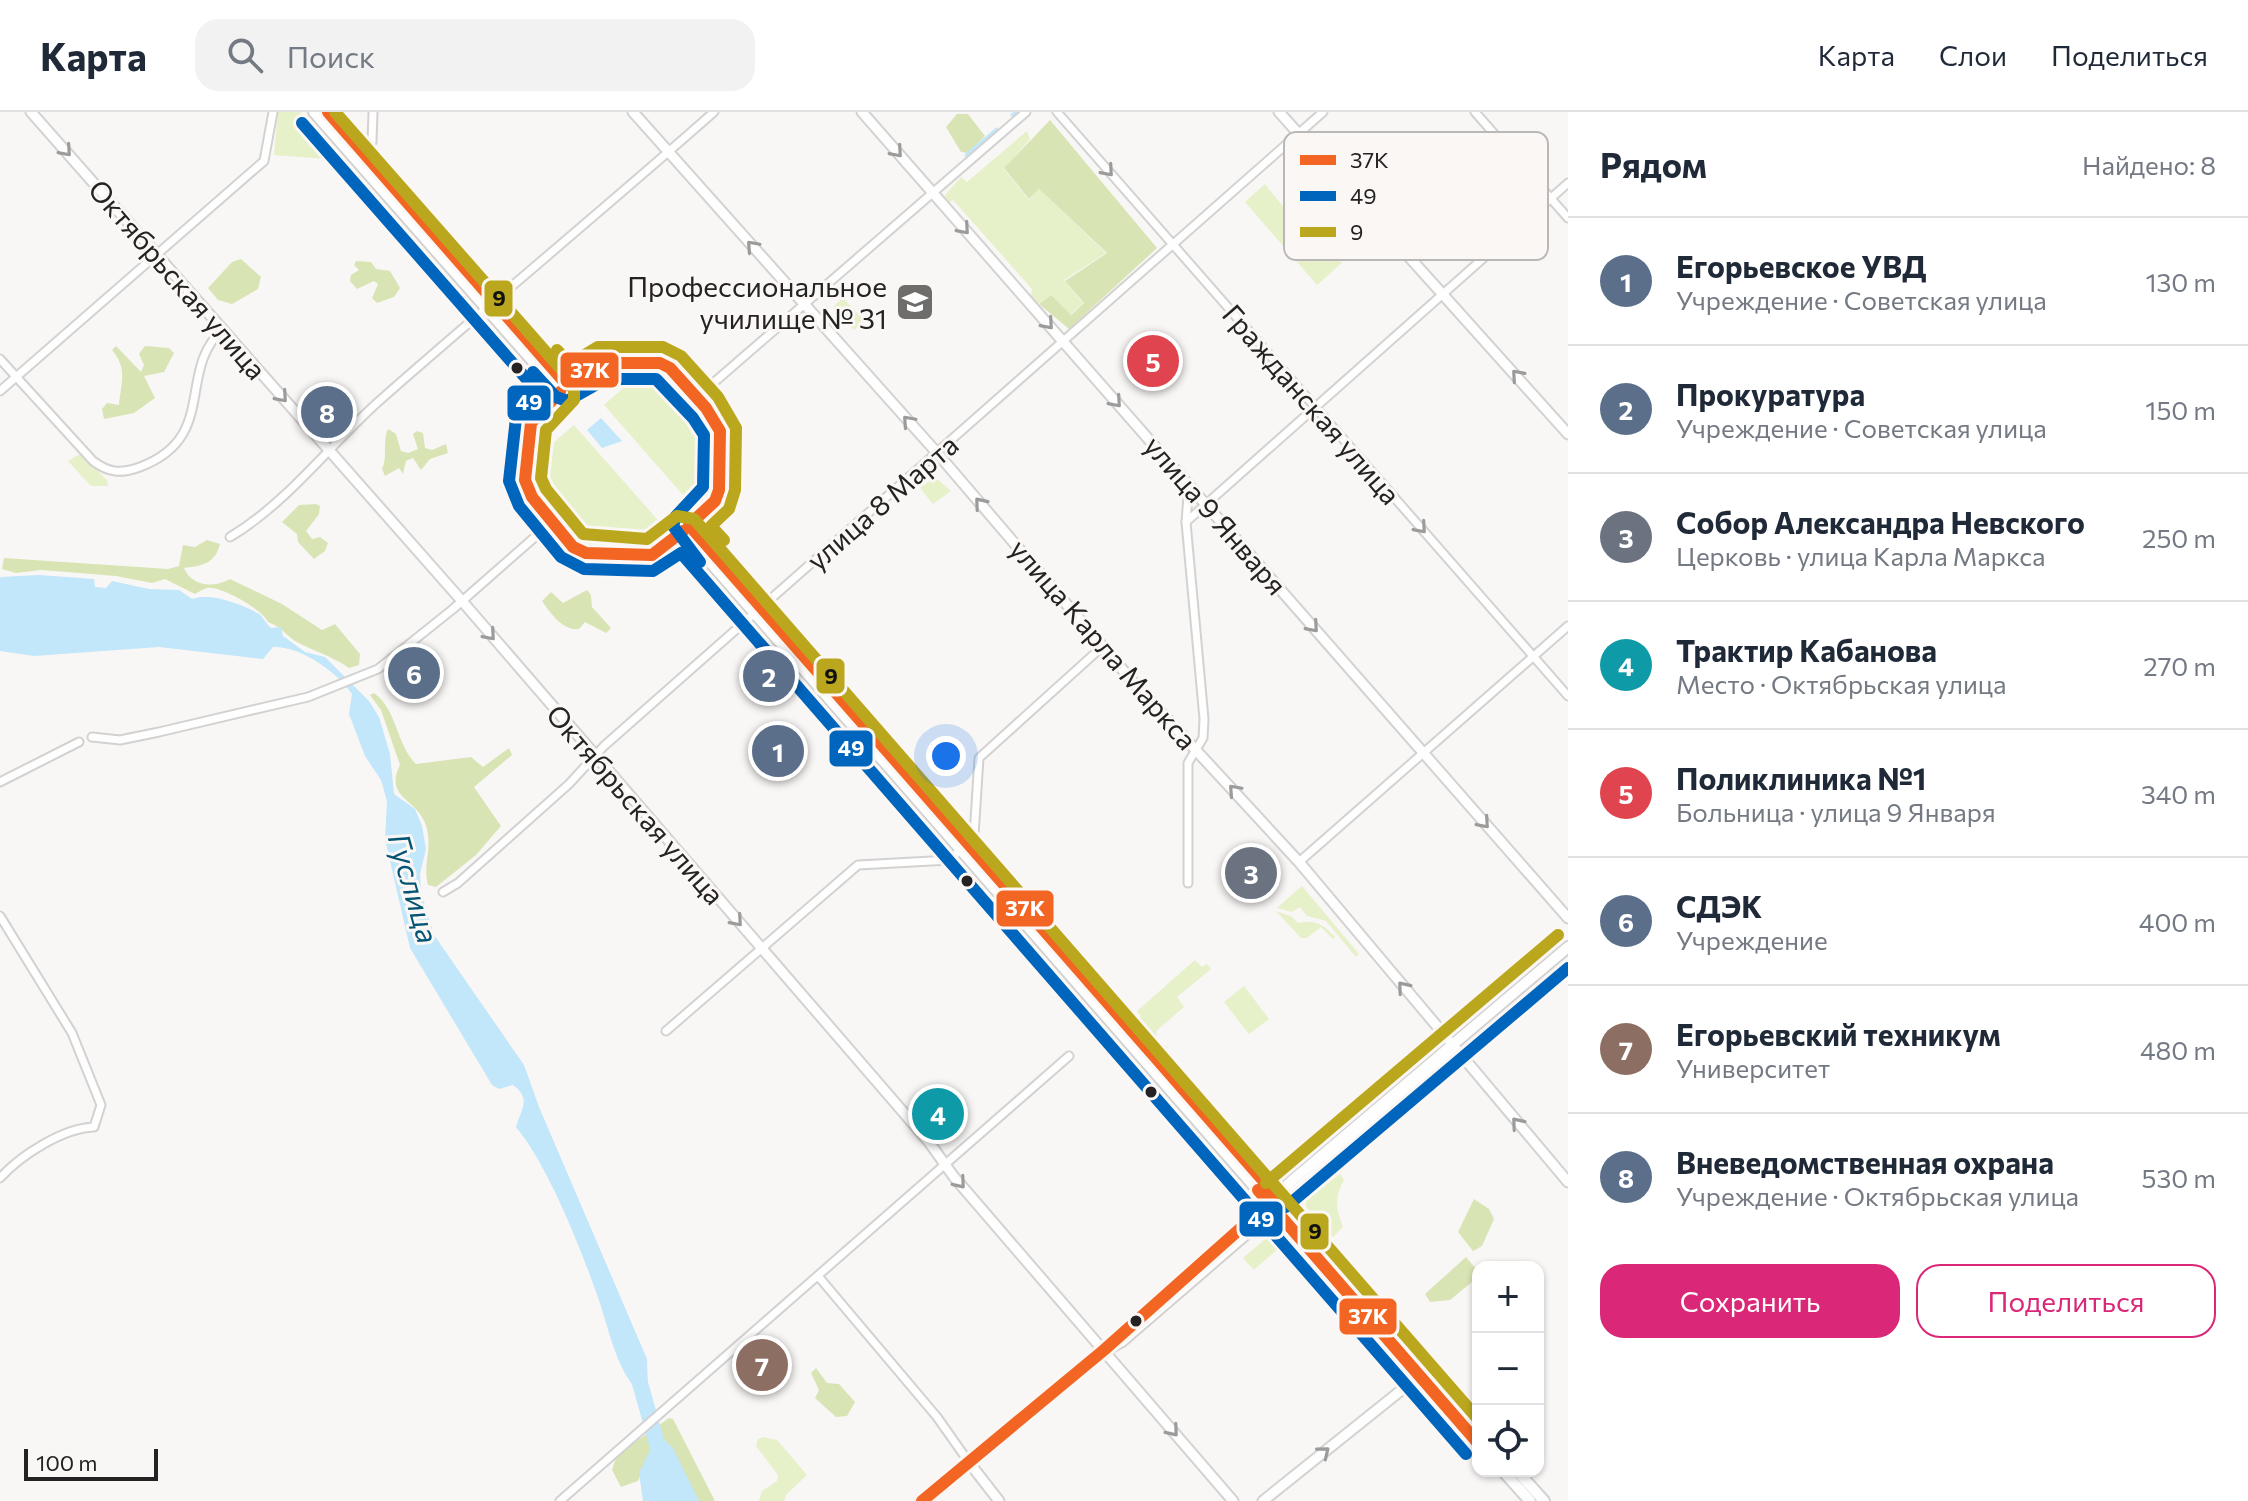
<!DOCTYPE html>
<html lang="ru">
<head>
<meta charset="utf-8">
<style>
  :root { --surface:#fff; --page:#f2f2f3; --text:#1f2937; --muted:#747a83; --line:#e0e1e3; --accent:#db2777 }
  body { margin:0; font-family:Commissioner,sans-serif; background:var(--page); color:var(--text) }
  .controls { position:absolute; right:24px; bottom:24px; display:grid; overflow:hidden; border-radius:16px; box-shadow:0 2px 6px #0004 }
  .controls button { width:72px; height:72px; display:grid; place-items:center; padding:0; border:0; border-bottom:2px solid var(--line); background:var(--surface); color:var(--text); font:40px sans-serif }
  .scale { position:absolute; left:24px; bottom:20px; width:134px; box-sizing:border-box; padding-left:8px; border:4px solid #242222; border-top:0; font-size:22px; line-height:28px; white-space:nowrap; color:#242222; -webkit-text-stroke:6px #faf7f5; paint-order:stroke }
  .you { position:absolute; left:946px; top:644px; width:28px; height:28px; margin:-20px; border:6px solid #fff; border-radius:50%; background:#1a73e8; box-shadow:0 0 0 12px #1a73e833 }
  .badge { display:grid; place-items:center; width:52px; height:52px; border-radius:50%; background:var(--accent); color:#fff; font-size:26px; font-weight:700 }
  .pin { position:absolute; translate:-50% -50%; border:4px solid #fff; box-shadow:0 2px 8px #0006 }
  .list { margin:0; padding:0; list-style:none }
  h2 { display:flex; justify-content:space-between; align-items:center; height:104px; margin:0; padding:0 32px; font-size:34px }
  h2 small { font-size:26px; font-weight:400; color:var(--muted) }
  .list li { display:grid; grid-template-columns:52px 1fr auto; gap:24px; align-items:center; box-sizing:border-box; height:128px; padding:0 32px; border-top:2px solid var(--line) }
  .list b { display:block; font-size:30px; white-space:nowrap }
  .list p { margin:0; font-size:26px; white-space:nowrap; color:var(--muted) }
  .list em { font-size:26px; font-style:normal; color:var(--muted) }
  .actions { display:flex; gap:16px; padding:24px 32px }
  .actions a { flex:1; padding:18px 0; border:2px solid var(--accent); border-radius:24px; text-align:center; font-size:28px; color:var(--accent) }
  .actions .main { background:var(--accent); color:#fff }
  .icon { flex:none; width:44px; height:44px; fill:none; stroke:currentColor; stroke-width:2; stroke-linecap:round; stroke-linejoin:round }
  .map { position:relative; flex:none; width:1568px; height:1389px; overflow:hidden }
  header { display:flex; align-items:center; gap:48px; box-sizing:border-box; height:112px; padding:0 40px; background:var(--surface); border-bottom:2px solid var(--line) }
  header strong { font-size:38px }
  nav { display:flex; gap:44px; margin-inline-start:auto; font-size:28px }
  .search { width:560px; height:72px; background:var(--page); display:flex; align-items:center; gap:20px; box-sizing:border-box; padding:0 28px; border-radius:24px; color:var(--muted); font-size:30px }
  main { display:flex }
  aside { flex:1; background:var(--surface) }
  .map>svg:first-child { display:block }
</style>
</head>
<body>
<header>
<strong>Карта</strong>
<div class="search"><svg class="icon" aria-label="search" viewBox="0 0 24 24"><circle cx="10" cy="10" r="6"/><path d="M15 15l6 6"/></svg>Поиск</div>
<nav><a>Карта</a><a>Слои</a><a>Поделиться</a></nav>
</header>
<main>
<div class="map">
<svg width="1568" height="1389" viewBox="0 0 1568 1389">
  <rect width="100%" height="100%" fill="#f9f7f6"/>
  <!-- green -->
  <g fill="#e6f0c9">
    <polygon points="278,0 300,0 339,48 274,43"/>
    <polygon points="1027,19 1030,27 1004,57 1029,88 1039,77 1106,141 1064,168 1083,191 1070,203 1051,183 1038,192 1031,184 1032,177 953,88 948,91 945,83 961,65 967,70"/>
    <polygon points="1265,72 1316,136 1323,131 1342,151 1317,173 1245,90"/>
    <polygon points="843,186 865,209 854,218 833,195"/>
    <polygon points="617,253 660,255 667,258 715,317 712,380 697,399 604,293 629,271"/>
    <polygon points="574,313 670,422 652,438 586,436 561,412 535,377 533,348"/>
    <polygon points="80,342 107,368 108,374 91,374 68,349"/>
    <polygon points="935,365 951,379 933,392 920,376"/>
    <polygon points="1302,774 1359,842 1356,845 1326,809 1307,804 1300,795 1292,800 1277,796"/>
    <path d="M1276 799 1291 804 1298 811C1315 807 1323 812 1335 825L1333 827 1321 815 1307 826H1301Z"/>
    <polygon points="1195,848 1202,855 1207,852 1211,857 1177,885 1184,895 1156,919 1158,932 1169,935 1162,937 1136,908 1141,904 1137,899"/>
    <polygon points="1244,874 1269,907 1249,922 1224,890"/>
    <path d="M1340 1062 1344 1068C1334 1086 1336 1096 1343 1115L1333 1125 1306 1095V1087Z"/>
    <polygon points="1277,1117 1288,1128 1254,1158 1243,1146"/>
    <polygon points="763,1325 777,1328 807,1363 786,1383 784,1389 759,1389 762,1379 777,1369 778,1363 756,1334 758,1327"/>
  </g>
  <!-- forest -->
  <g fill="#d9e4b5">
    <polygon points="957,2 968,2 985,24 968,41 961,40 946,15"/>
    <polygon points="1050,8 1157,136 1069,217 1039,192 1051,183 1071,203 1084,191 1065,169 1107,141 1039,77 1029,87 1004,56"/>
    <polygon points="241,147 261,165 258,177 232,192 218,188 208,176 232,150"/>
    <polygon points="356,149 371,150 376,157 390,159 400,176 394,185 377,191 372,186 378,172 374,169 357,177 350,169 351,163 359,158 354,153"/>
    <path d="M116 234 141 260 144 253 139 242 145 234 169 236 174 241 164 260 144 264 155 286 134 301 104 307 102 297 107 291 119 293C121 271 128 257 112 238Z"/>
    <path d="M388 317 396 322 401 339 408 341 418 337 413 322 417 319 423 321 425 336 432 338 446 332 448 341 430 347 421 358 413 346 406 349 403 362 399 356 385 364 382 357C388 345 382 329 388 317Z"/>
    <polygon points="316,392 320,394 319,402 306,419 312,427 320,425 328,431 325,439 314,447 298,430 297,422 282,410 299,393"/>
    <path d="M207 428 220 432C215 452 202 454 184 456 192 475 214 476 230 467L282 492 322 518 335 512 360 542 359 553 349 556C332 544 313 539 295 529 285 522 281 515 268 510 263 498 220 473 207 476 203 477 199 480 195 482L165 467 152 471 116 464 41 458 16 461 2 457 4 446 168 457 179 454 183 433 195 435Z"/>
    <path d="M587 478 591 483 592 495 611 516 606 521 585 510 579 517C563 519 551 502 542 489L551 480 563 491Z"/>
    <path d="M374 581C397 597 396 632 416 652L471 645 483 655 509 636 512 643 474 675 501 714 476 743 436 775 428 773C422 752 434 733 425 711 415 686 384 685 400 653L381 598 370 583Z"/>
    <polygon points="1474,1087 1489,1097 1494,1107 1482,1134 1473,1139 1458,1120"/>
    <polygon points="1466,1145 1477,1158 1478,1165 1450,1188 1430,1190 1425,1182"/>
    <polygon points="816,1256 827,1271 839,1272 855,1290 847,1304 836,1305 815,1286 819,1278 811,1261"/>
    <polygon points="669,1306 673,1307 715,1389 699,1389 665,1328 653,1332 638,1369 621,1375 612,1358 617,1343"/>
  </g>
  <!-- water -->
  <g fill="#c2e6fa">
    <polygon points="601,306 622,329 602,336 587,318"/>
    <path d="M39 463 94 467 95 475 106 476 112 469 149 477 179 478 192 487C210 480 242 492 259 502 264 506 266 512 271 516L281 515 283 524 305 540 325 545 369 589 379 605 390 642 394 682 415 697 422 714 426 737 420 762 421 780 434 823 524 953 539 995 647 1247 648 1275 643 1284C615 1260 609 1214 596 1180 579 1132 547 1052 516 1015 521 997 532 987 513 973L499 977 492 973 410 836 385 727 387 689 381 668 365 644 349 602 352 582C337 560 301 534 273 535L263 547 159 535 34 544 0 539V465Z"/>
    <polygon points="662,1326 673,1336 699,1389 643,1389 639,1361 654,1330"/>
  </g>
  <g fill="none" stroke-linecap="round" stroke-linejoin="round">
    <!-- stream -->
    <g stroke="#c2e6fa" stroke-width="3">
      <polyline points="1012,3 1016,0"/>
      <polyline points="966,43 997,17"/>
    </g>
    <!-- river -->
    <polyline stroke="#c2e6fa" stroke-width="16" points="638,1264 661,1346"/>
    <defs>
      <g id="minor">
        <polyline points="1057,0 1568,584"/>
        <polyline points="1475,0 1568,106"/>
        <polyline points="362,40 372,30 373,0"/>
        <path d="M0 247 93 349C109 361 121 362 140 355 219 325 176 259 223 217"/>
        <polyline points="0,279 264,49 273,0"/>
        <polyline points="696,286 1026,0"/>
        <polyline points="1186,410 1568,71"/>
        <path d="M230 425C287 391 329 334 378 290 489 192 603 98 714 0"/>
        <polyline points="92,625 120,628 159,620 308,585 378,557 453,497 552,410"/>
        <polyline points="0,670 79,630"/>
        <polyline points="1299,750 1568,514"/>
        <polyline points="1188,771 1188,651 1203,626 1204,607 1186,410 1189,371"/>
        <polyline points="443,780 458,771 569,672 604,634 1323,0"/>
        <path d="M0 804 72 921 101 993 94 1015C63 1016 21 1043 0 1066"/>
        <polyline points="666,919 858,753 950,748 974,724 979,646 1103,534"/>
        <polyline points="818,1164 937,1305 968,1349"/>
        <polyline points="560,1389 1069,944"/>
      </g>
      <g id="tertiary">
        <polyline points="31,0 462,489 929,1030 954,1065 1233,1389"/>
        <polyline points="633,0 938,342 1134,571 1299,750 1568,1070"/>
        <polyline points="862,0 1568,806"/>
        <polyline points="1279,0 1568,322"/>
        <polyline points="968,1349 999,1389"/>
        <polyline points="1263,1389 1419,1264"/>
      </g>
      <g id="secondary">
        <polyline points="314,0 560,280"/>
        <polyline points="328,0 567,273"/>
        <polygon points="611,249 660,251 670,256 718,313 719,378 715,389 652,443 579,439 527,377 528,323 535,306 571,269 591,255"/>
        <polyline points="689,413 1478,1314"/>
        <polyline points="683,419 1478,1331"/>
        <polyline points="1109,1236 1122,1229 1444,951 1452,937"/>
        <polyline points="1503,1359 1530,1389"/>
        <polyline points="1517,1359 1544,1389"/>
        <polyline points="922,1389 1082,1257 1294,1067 1568,835"/>
      </g>
    </defs>
    <!-- minor casing -->
    <use href="#minor" stroke="#d3d2d1" stroke-width="11"/>
    <!-- tertiary casing -->
    <use href="#tertiary" stroke="#d3d2d1" stroke-width="13"/>
    <!-- secondary casing -->
    <use href="#secondary" stroke="#d3d2d1" stroke-width="14"/>
    <!-- minor -->
    <use href="#minor" stroke="#fefefe" stroke-width="7"/>
    <!-- tertiary -->
    <use href="#tertiary" stroke="#fefefe" stroke-width="9"/>
    <!-- secondary -->
    <use href="#secondary" stroke="#fefefe" stroke-width="10"/>
    <defs>
      <g id="bus-1">
        <polyline points="328,0 567,273 601,251 660,251 670,256 706,296 720,319 719,378 715,389 689,413 1282,1090"/>
        <polyline points="560,280 531,311 525,368 532,385 573,435 586,441 652,443 683,419"/>
        <polyline points="1258,1078 1478,1331"/>
        <polyline points="922,1389 1104,1238 1269,1091"/>
      </g>
      <g id="bus-2">
        <polyline points="302,11 538,280 516,306 509,369 519,394 561,445 584,457 653,459 681,441 1466,1342"/>
        <polyline points="533,260 556,285 567,289 606,267 656,267 693,306 704,323 703,375 676,404 673,414 700,450"/>
        <polyline points="1286,1095 1568,856"/>
      </g>
      <g id="bus-3">
        <polyline points="335,0 574,272 574,288 546,318 541,366 546,377 583,422 647,427 677,404 694,407 1478,1307"/>
        <polyline points="557,238 570,252 598,235 663,235 681,244 718,285 736,316 735,378 729,397 711,414 724,428"/>
        <polyline points="1266,1071 1558,823"/>
      </g>
    </defs>
    <!-- bus-1 casing -->
    <use href="#bus-1" stroke="#faf7f5" stroke-width="18"/>
    <!-- bus-2 casing -->
    <use href="#bus-2" stroke="#faf7f5" stroke-width="18"/>
    <!-- bus-3 casing -->
    <use href="#bus-3" stroke="#faf7f5" stroke-width="18"/>
    <!-- bus-1 -->
    <use href="#bus-1" stroke="#f26522" stroke-width="12"/>
    <!-- bus-2 -->
    <use href="#bus-2" stroke="#0065bd" stroke-width="12"/>
    <!-- bus-3 -->
    <use href="#bus-3" stroke="#baa71d" stroke-width="12"/>
  </g>
  <!-- one-way arrows -->
  <defs><path id="oneway-chevron" d="M-2-3.5L2.5 0L-2 3.5" fill="none" stroke-width="1.6" stroke-linecap="round" stroke-linejoin="round" transform="scale(2)"/></defs>
  <g stroke="#9c9b9b">
    <use href="#oneway-chevron" transform="translate(66 39) rotate(49)"/>
    <use href="#oneway-chevron" transform="translate(897 40) rotate(49)"/>
    <use href="#oneway-chevron" transform="translate(1108 59) rotate(49)"/>
    <use href="#oneway-chevron" transform="translate(964 117) rotate(49)"/>
    <use href="#oneway-chevron" transform="translate(752 134) rotate(-132)"/>
    <use href="#oneway-chevron" transform="translate(1048 212) rotate(49)"/>
    <use href="#oneway-chevron" transform="translate(1517 263) rotate(-131)"/>
    <use href="#oneway-chevron" transform="translate(282 285) rotate(49)"/>
    <use href="#oneway-chevron" transform="translate(1116 290) rotate(49)"/>
    <use href="#oneway-chevron" transform="translate(908 309) rotate(-132)"/>
    <use href="#oneway-chevron" transform="translate(980 391) rotate(-130)"/>
    <use href="#oneway-chevron" transform="translate(1421 416) rotate(49)"/>
    <use href="#oneway-chevron" transform="translate(1313 515) rotate(49)"/>
    <use href="#oneway-chevron" transform="translate(490 523) rotate(49)"/>
    <use href="#oneway-chevron" transform="translate(1234 678) rotate(-132)"/>
    <use href="#oneway-chevron" transform="translate(1484 711) rotate(49)"/>
    <use href="#oneway-chevron" transform="translate(737 809) rotate(49)"/>
    <use href="#oneway-chevron" transform="translate(1403 875) rotate(-130)"/>
    <use href="#oneway-chevron" transform="translate(1517 1011) rotate(-130)"/>
    <use href="#oneway-chevron" transform="translate(960 1071) rotate(50)"/>
    <use href="#oneway-chevron" transform="translate(1173 1319) rotate(50)"/>
    <use href="#oneway-chevron" transform="translate(1324 1340) rotate(-39)"/>
  </g>
  <!-- icons -->
  <defs>
    <symbol id="university-square" viewBox="-11 -11 22 22"><rect x="-9" y="-9" width="18" height="18" rx="4" fill="#6f6d6c" stroke="#faf7f5"/><path d="M0-5L7-2L0 1L-7-2ZM-4 1L0 2.5L4 1V4Q0 6-4 4Z" fill="#fff"/></symbol>
  </defs>
  <g fill-rule="evenodd">
    <use href="#university-square" x="893" y="168" width="44" height="44"/>
  </g>
  <!-- markers -->
  <g fill="#242222" stroke="#faf7f5" stroke-width="3">
    <circle cx="517" cy="256" r="7"/>
    <circle cx="967" cy="769" r="7"/>
    <circle cx="1151" cy="980" r="7"/>
    <circle cx="1136" cy="1209" r="7"/>
  </g>
  <g text-anchor="middle" dominant-baseline="central" stroke-width="6" stroke-linejoin="round" paint-order="stroke">
    <!-- street labels -->
    <g font-size="28" fill="#242222" stroke="#faf7f5">
      <text transform="translate(178 167) rotate(49)">Октябрьская улица</text>
      <text transform="translate(1312 292) rotate(49)">Гражданская улица</text>
      <text transform="translate(882 390) rotate(-41)">улица 8 Марта</text>
      <text transform="translate(1216 403) rotate(49)">улица 9 Января</text>
      <text transform="translate(1104 532) rotate(49)">улица Карла Маркса</text>
      <text transform="translate(636 692) rotate(49)">Октябрьская улица</text>
    </g>
    <!-- poi labels -->
    <g font-size="28" fill="#242222" stroke="#faf7f5" text-anchor="end">
      <text x="887" y="174">Профессиональное<tspan x="887" dy="32">училище № 31</tspan></text>
    </g>
    <!-- water labels -->
    <g font-size="30" font-style="italic" fill="#025574" stroke="#faf7f5">
      <text transform="translate(415 776) rotate(74)">Гуслица</text>
    </g>
  </g>
  <!-- legend -->
  <rect x="1284" y="20" width="264" height="128" rx="12" fill="#faf7f5" stroke="#bab7b6" stroke-width="2"/>
  <rect x="1300" y="43" width="36" height="10" fill="#f26522"/>
  <rect x="1300" y="79" width="36" height="10" fill="#0065bd"/>
  <rect x="1300" y="115" width="36" height="10" fill="#baa71d"/>
  <g font-size="22" fill="#242222">
    <text x="1350" y="56">37К</text>
    <text x="1350" y="92">49</text>
    <text x="1350" y="128">9</text>
  </g>
  <g stroke="#faf7f5" stroke-width="3">
    <rect x="483" y="167" width="31" height="39" rx="8" fill="#baa71d"/>
    <rect x="559" y="239" width="61" height="38" rx="8" fill="#f26522"/>
    <rect x="506" y="272" width="46" height="38" rx="8" fill="#0065bd"/>
    <rect x="815" y="545" width="31" height="38" rx="8" fill="#baa71d"/>
    <rect x="828" y="617" width="46" height="39" rx="8" fill="#0065bd"/>
    <rect x="995" y="777" width="60" height="39" rx="8" fill="#f26522"/>
    <rect x="1238" y="1088" width="46" height="38" rx="8" fill="#0065bd"/>
    <rect x="1299" y="1100" width="31" height="39" rx="8" fill="#baa71d"/>
    <rect x="1338" y="1185" width="60" height="39" rx="8" fill="#f26522"/>
  </g>
  <g font-size="22" text-anchor="middle" font-weight="bold" fill="#fff">
    <text x="590" y="266">37К</text>
    <text x="529" y="298">49</text>
    <text x="851" y="644">49</text>
    <text x="1025" y="804">37К</text>
    <text x="1261" y="1115">49</text>
    <text x="1368" y="1212">37К</text>
  </g>
  <g font-size="22" text-anchor="middle" font-weight="bold" fill="#111">
    <text x="499" y="194">9</text>
    <text x="831" y="572">9</text>
    <text x="1315" y="1127">9</text>
  </g>
</svg>
<div class="controls">
<button>+</button>
<button>−</button>
<button><svg class="icon" aria-label="locate" viewBox="0 0 24 24"><circle cx="12" cy="12" r="6"/><path d="M12 2v4M12 18v4M2 12h4M18 12h4"/></svg></button>
</div>
<div class="scale">100 m</div>
<div class="you"></div>
<div class="pin badge" style="left:778px;top:639px;background:#5c6f8a">1</div>
<div class="pin badge" style="left:769px;top:564px;background:#5c6f8a">2</div>
<div class="pin badge" style="left:1251px;top:761px;background:#6b7280">3</div>
<div class="pin badge" style="left:938px;top:1002px;background:#0f9aa8">4</div>
<div class="pin badge" style="left:1153px;top:249px;background:#e0444e">5</div>
<div class="pin badge" style="left:414px;top:561px;background:#5c6f8a">6</div>
<div class="pin badge" style="left:762px;top:1253px;background:#8d6e63">7</div>
<div class="pin badge" style="left:327px;top:300px;background:#5c6f8a">8</div>
</div>
<aside>
<h2>Рядом<small>Найдено: 8</small></h2>
<ul class="list">
<li><span class="badge" style="background:#5c6f8a">1</span><div><b>Егорьевское УВД</b><p>Учреждение · Советская улица</p></div><em>130 m</em></li>
<li><span class="badge" style="background:#5c6f8a">2</span><div><b>Прокуратура</b><p>Учреждение · Советская улица</p></div><em>150 m</em></li>
<li><span class="badge" style="background:#6b7280">3</span><div><b>Собор Александра Невского</b><p>Церковь · улица Карла Маркса</p></div><em>250 m</em></li>
<li><span class="badge" style="background:#0f9aa8">4</span><div><b>Трактир Кабанова</b><p>Место · Октябрьская улица</p></div><em>270 m</em></li>
<li><span class="badge" style="background:#e0444e">5</span><div><b>Поликлиника №1</b><p>Больница · улица 9 Января</p></div><em>340 m</em></li>
<li><span class="badge" style="background:#5c6f8a">6</span><div><b>СДЭК</b><p>Учреждение</p></div><em>400 m</em></li>
<li><span class="badge" style="background:#8d6e63">7</span><div><b>Егорьевский техникум</b><p>Университет</p></div><em>480 m</em></li>
<li><span class="badge" style="background:#5c6f8a">8</span><div><b>Вневедомственная охрана</b><p>Учреждение · Октябрьская улица</p></div><em>530 m</em></li>
</ul>
<div class="actions"><a class="main">Сохранить</a><a>Поделиться</a></div>
</aside>
</main>
</body>
</html>
